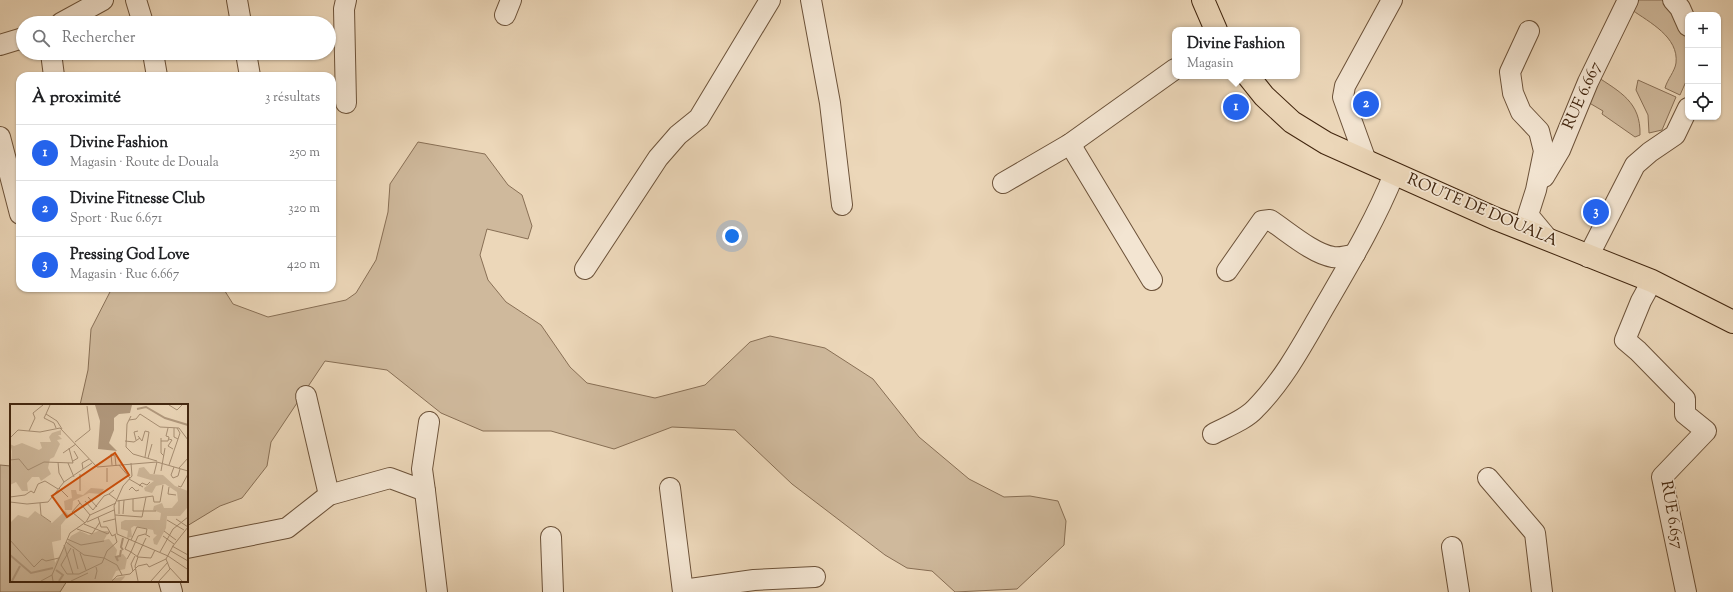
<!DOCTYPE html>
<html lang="fr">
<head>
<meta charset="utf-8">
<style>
  :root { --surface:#fff; --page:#f2f2f2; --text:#202124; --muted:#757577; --line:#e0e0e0; --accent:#2563eb }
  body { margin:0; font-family:"Sorts Mill Goudy",serif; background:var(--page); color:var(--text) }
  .controls { position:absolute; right:12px; top:12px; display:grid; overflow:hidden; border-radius:8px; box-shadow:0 1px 3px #0004 }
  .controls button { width:36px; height:36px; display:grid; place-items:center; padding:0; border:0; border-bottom:1px solid var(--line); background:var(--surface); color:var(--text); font:20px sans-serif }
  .you { position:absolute; left:732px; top:236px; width:14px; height:14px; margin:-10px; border:3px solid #fff; border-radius:50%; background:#1a73e8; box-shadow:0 0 0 6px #1a73e833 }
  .badge { display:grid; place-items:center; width:26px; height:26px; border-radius:50%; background:var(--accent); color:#fff; font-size:13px; font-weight:700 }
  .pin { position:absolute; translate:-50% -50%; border:2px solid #fff; box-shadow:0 1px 4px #0006 }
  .popup { position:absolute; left:1172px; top:27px; width:128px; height:52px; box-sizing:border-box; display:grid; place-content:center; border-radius:8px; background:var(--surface); filter:drop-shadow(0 1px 3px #0005); font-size:13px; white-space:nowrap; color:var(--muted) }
  .popup b { font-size:15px; color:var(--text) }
  .popup::after { content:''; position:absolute; left:50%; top:100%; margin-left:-8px; border:8px solid transparent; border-top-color:var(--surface) }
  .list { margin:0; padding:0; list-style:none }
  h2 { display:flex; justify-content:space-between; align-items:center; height:52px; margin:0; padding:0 16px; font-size:17px }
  h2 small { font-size:13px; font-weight:400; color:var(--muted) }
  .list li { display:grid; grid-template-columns:26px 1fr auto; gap:12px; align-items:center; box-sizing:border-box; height:56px; padding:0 16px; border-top:1px solid var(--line) }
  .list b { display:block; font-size:15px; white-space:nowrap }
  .list p { margin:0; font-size:13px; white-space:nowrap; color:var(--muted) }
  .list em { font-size:13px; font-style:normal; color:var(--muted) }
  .icon { flex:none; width:22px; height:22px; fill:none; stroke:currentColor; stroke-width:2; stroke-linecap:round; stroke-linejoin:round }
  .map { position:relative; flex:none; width:1733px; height:592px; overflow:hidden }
  .search { position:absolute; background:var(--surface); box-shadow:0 1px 3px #0004; left:16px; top:16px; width:320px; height:44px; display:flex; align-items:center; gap:10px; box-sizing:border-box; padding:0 14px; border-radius:22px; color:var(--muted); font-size:15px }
  .panel { position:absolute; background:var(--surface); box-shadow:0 1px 3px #0004; left:16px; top:72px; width:320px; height:220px; border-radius:12px }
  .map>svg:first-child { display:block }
</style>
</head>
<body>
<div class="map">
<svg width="1733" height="592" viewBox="0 0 1733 592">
  <rect width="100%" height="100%" fill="#ecd7b9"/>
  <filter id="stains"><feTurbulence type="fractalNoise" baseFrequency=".005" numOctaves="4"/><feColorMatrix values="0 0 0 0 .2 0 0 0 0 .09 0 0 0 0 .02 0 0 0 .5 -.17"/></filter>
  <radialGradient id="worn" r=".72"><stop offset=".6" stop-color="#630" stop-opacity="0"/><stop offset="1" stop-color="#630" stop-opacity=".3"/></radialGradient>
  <!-- green -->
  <g fill="#cfb99c" stroke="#886f55">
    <path d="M1637 0H1670L1688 36V77L1680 95 1665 88C1667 80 1675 71 1676 63 1679 37 1649 22 1632 10Z"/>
    <path d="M1596 76C1620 92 1641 102 1640 135L1635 137 1602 114 1603 111 1586 101Z"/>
    <polygon points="1638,80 1676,97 1662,130 1649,133 1648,115 1636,90"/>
    <polygon points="418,142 485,154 508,185 522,195 532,226 528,239 487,229 480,255 488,280 506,302 541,325 570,367 587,383 655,398 705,385 750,342 770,336 825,348 873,379 919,437 969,479 1004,497 1030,496 1058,501 1066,521 1064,545 1017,589 955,592 932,571 907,568 885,555 792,484 735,430 672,427 614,449 551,431 483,431 441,413 387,370 325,361 271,442 267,466 242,498 220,506 187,526 187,405 80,405 88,370 91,329 112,288 223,288 233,304 268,317 346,300 356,293 376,260 388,212 390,184"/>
    <polygon points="0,465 11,466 11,581 67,581 60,592 0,592"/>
  </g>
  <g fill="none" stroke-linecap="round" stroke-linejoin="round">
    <defs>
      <g id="minor">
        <polyline points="136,0 143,23"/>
        <polyline points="237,0 241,23"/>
        <polyline points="811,0 830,103 842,205"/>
        <polyline points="1673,0 1680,8 1688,26"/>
        <polyline points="505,15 511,0"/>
        <polyline points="61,23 103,0"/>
        <polyline points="1529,31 1510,72 1513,93 1521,112 1539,131 1544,151 1536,190 1528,215 1548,239"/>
        <polyline points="0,45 23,38"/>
        <polyline points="51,53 54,76"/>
        <polyline points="153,53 157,76"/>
        <polyline points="246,53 250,76"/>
        <polyline points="346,103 344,9 346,0"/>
        <polyline points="0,137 20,214"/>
        <polyline points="1070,144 1152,280"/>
        <polyline points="1366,161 1343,97 1345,86 1392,0"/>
        <polyline points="1544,177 1560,150 1588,82 1628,0"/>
        <polyline points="1003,183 1070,144 1175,69"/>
        <polyline points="1588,257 1635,165 1650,152 1675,135 1688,108"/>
        <polyline points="585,269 658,158 678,135 699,118 770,0"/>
        <path d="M1227 271 1262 221 1270 220C1287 231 1313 254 1333 257 1341 258 1348 256 1355 254"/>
        <polyline points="1652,281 1641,301 1625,340 1638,351 1685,399 1685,414 1706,431 1662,477 1686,592"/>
        <polyline points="306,396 329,495"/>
        <path d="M1213 434C1226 427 1245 420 1255 409 1285 379 1305 340 1326 304 1351 261 1376 219 1394 174"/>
        <polyline points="1488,478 1535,533 1542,592"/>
        <polyline points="670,488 683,592"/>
        <polyline points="425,491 437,592"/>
        <polyline points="551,537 553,592"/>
        <polyline points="1452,547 1459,592"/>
        <polyline points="187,548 287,528 329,495 390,478 425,491 422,469 429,422"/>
        <polyline points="169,581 172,592"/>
        <polyline points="683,590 754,580 815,577"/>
      </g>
      <g id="highway">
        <polyline points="1203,0 1216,30"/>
        <polyline points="1248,76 1264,96 1292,122 1326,143 1494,218 1652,281 1733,322"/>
      </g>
    </defs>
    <!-- minor casing -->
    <use href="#minor" stroke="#6c5239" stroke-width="22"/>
    <!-- highway casing -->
    <use href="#highway" stroke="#41250e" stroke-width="24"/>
    <!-- minor -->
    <use href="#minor" stroke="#f3e5d2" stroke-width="20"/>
    <!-- highway -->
    <use href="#highway" stroke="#ecd7b9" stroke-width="22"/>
  </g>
  <g text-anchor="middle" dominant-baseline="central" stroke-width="3.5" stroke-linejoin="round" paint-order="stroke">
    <!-- street labels -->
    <g font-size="16" fill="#41250e" stroke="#f3e5d2">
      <text transform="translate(1583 96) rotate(-66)">RUE 6.667</text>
      <text transform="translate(1482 211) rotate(23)">ROUTE DE DOUALA</text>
      <text transform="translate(1671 515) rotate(80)">RUE 6.657</text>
    </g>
  </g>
  <!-- overview -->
  <g transform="translate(10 404)">
    <rect width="178" height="178" fill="#ecd7b9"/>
    <path d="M51 26V31H48L52 35 47 36 50 40 44 53 40 55 38 64 41 70 31 77 29 73H22L17 79 18 87H12L6 78 0 81 2 47 0 40 4 42 12 39 29 46 32 44 30 38H41L39 33 42 29ZM134 63 140 70 153 71 165 82 178 87 177 104 170 112H157L156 124 147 141 144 140 143 135 147 131 144 130 143 126 124 122 121 124 122 133 117 134 118 127 111 125V118L115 116H150L151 109 143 106 144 102 152 99 154 104H162L168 97 167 88 155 80 146 82 142 89 135 87 134 84 144 77 127 72 129 64ZM81 84 94 85 91 90 79 89 63 97 62 106H55L54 97 62 94 61 86H66L67 90 73 91ZM25 107 42 119 55 107 59 111 51 121V136L42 138 45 159 61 132 70 127 79 131 88 127H99L94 136 99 135 107 146 106 152 113 150 117 155 115 165 106 167 102 175 115 172 114 174 111 177H0V119L8 111 18 114Z" fill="#cfb99c"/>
    <path d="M85 1H122L120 9 109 10 104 14V26L99 39 107 47 88 45 90 17Z" fill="#b29a7f"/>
    <path fill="none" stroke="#b29a7f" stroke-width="2" d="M127 5 136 3 155 14 178 21M113 134 111 143 113 146M0 151 21 169 43 164M108 157 106 153 110 152 111 146M46 166 53 171 49 177M2 177 10 162"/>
    <path fill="none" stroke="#a89075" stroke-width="1" d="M40 1 36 10 47 17 52 25M159 1 167 6 172 1M36 10 34 14 44 19 46 24M121 12 117 20 116 43 123 50 147 57M119 16 126 15 130 10 150 23 169 24 178 36M167 24 170 29 168 35M19 27 25 14 23 9 33 1M128 32 132 37 135 27 139 28 135 53M0 34 8 26 30 28 50 24 87 63 147 58 178 67M151 34V49L154 52M159 35 162 36 158 42 163 45M126 36 124 28 128 27M115 37 124 38 130 34M151 37H158L159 33 156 32 158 24M65 38 80 26 77 2M53 49 66 40M138 54 142 40M79 55 72 59 73 65 82 59M0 56 9 55 18 66 34 58 63 59 59 44M63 57 68 54 64 47M48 58 49 69 54 78M58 59 64 73M121 59 122 72 113 82 104 102 107 130 158 152 177 165M102 61 101 50 105 52 106 62M109 61 120 74M159 61 168 35 164 33V24M164 63 161 71 163 74 168 72 170 65M169 64 178 54M151 67 155 44M144 70 147 58M119 75 133 83M97 78V64M129 82 132 79 137 81 140 78M168 82 171 83 178 70M159 83 158 90 166 91M49 84 58 93M104 86 99 90 107 96M119 86 122 83 126 87 129 86M70 87V70M0 93 15 91 21 87 24 89 28 80 35 77 48 85M78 93 87 103M123 95V107H146M68 96 70 99 62 108 75 119M75 97 83 106 94 92 99 90M107 97 143 92 144 98H150L153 81M0 98 17 100 38 98 54 78 73 65M30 99 31 111 41 118M70 99 80 111M109 110V96M113 110 114 96M105 111 132 113 136 93M88 113 91 123H97L102 132 106 130M166 115 178 123M157 116 174 126M77 118 104 106M93 118 105 115M74 120 98 130 99 128M67 125 82 130 90 118M154 127 166 136M153 132 164 140M57 135 71 141 94 137M0 136 24 163 32 155 36 157 49 154M121 136 127 123 137 125 136 130M56 138 74 151 94 154 107 161 112 171M54 141 63 170M162 142 178 151M61 144 51 161 57 170H69L92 159 97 147 107 138 105 131M63 145 68 165M161 147 178 157M150 148 163 125 178 113M70 149 76 166M127 153 136 134M128 153 141 154 145 146M117 155 121 148 115 145 119 135M160 164 172 177M123 167 121 160 125 152M85 175 87 167 86 163M31 177 42 171M43 177 42 171 60 129 76 118 80 111 106 99M61 177 78 169M102 177 107 172 120 170 128 162 137 160 139 163 156 155M128 177 125 162 128 153 121 148 128 132 135 130 140 133M141 177 158 158M149 177 160 165 156 155 163 142 178 123"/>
    <path fill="#cf510c" fill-opacity="0.15" stroke="#cf510c" stroke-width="2" d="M105 49 119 71 57 113 42 92Z"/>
    <rect width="178" height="178" fill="none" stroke="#41250e" stroke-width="2"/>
  </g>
  <rect width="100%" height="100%" filter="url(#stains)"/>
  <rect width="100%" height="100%" fill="url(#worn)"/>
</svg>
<div class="controls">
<button>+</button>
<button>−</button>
<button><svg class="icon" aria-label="locate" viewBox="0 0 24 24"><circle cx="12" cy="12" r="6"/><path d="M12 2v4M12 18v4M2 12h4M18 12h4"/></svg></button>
</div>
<div class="you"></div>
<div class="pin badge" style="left:1236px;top:107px">1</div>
<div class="popup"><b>Divine Fashion</b>Magasin</div>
<div class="pin badge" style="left:1366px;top:104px">2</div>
<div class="pin badge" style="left:1596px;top:212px">3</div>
<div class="search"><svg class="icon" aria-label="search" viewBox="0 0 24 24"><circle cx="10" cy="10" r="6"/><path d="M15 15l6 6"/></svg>Rechercher</div>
<section class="panel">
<h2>À proximité<small>3 résultats</small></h2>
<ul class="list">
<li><span class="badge">1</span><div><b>Divine Fashion</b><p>Magasin · Route de Douala</p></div><em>250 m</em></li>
<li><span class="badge">2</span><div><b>Divine Fitnesse Club</b><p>Sport · Rue 6.671</p></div><em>320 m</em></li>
<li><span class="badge">3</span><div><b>Pressing God Love</b><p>Magasin · Rue 6.667</p></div><em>420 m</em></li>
</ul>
</section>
</div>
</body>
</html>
